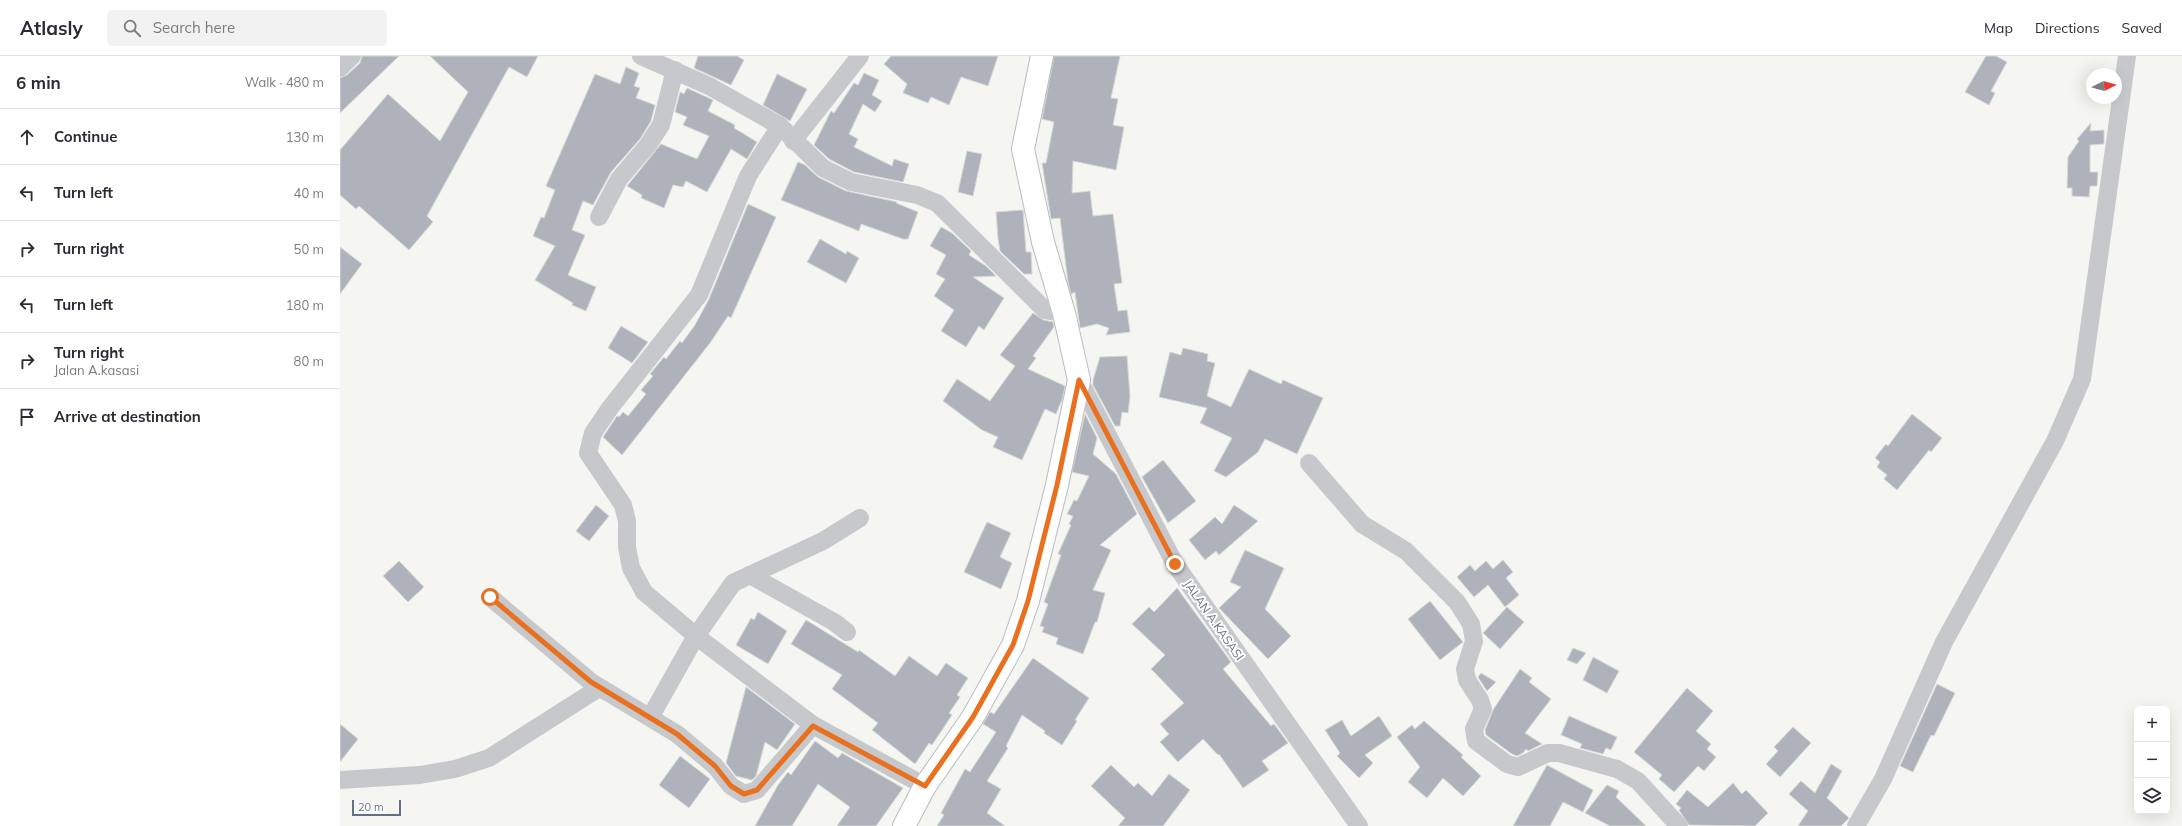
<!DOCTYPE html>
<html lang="en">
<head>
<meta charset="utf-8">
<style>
  :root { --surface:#fff; --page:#f2f2f3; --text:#2b2b33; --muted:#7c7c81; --line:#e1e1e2 }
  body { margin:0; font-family:Mulish,sans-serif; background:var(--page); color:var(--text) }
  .controls { position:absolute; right:12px; bottom:12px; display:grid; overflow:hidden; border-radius:6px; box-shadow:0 4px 16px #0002 }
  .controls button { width:36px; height:36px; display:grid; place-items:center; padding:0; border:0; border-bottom:1px solid var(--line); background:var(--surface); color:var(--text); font:20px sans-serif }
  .compass { position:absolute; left:1746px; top:12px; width:36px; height:36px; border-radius:50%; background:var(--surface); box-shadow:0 4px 16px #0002; rotate:84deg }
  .scale { position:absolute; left:12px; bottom:10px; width:49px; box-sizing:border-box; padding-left:4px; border:2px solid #647084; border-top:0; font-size:11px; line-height:14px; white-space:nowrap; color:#647084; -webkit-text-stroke:3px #fff; paint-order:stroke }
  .stop { position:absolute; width:12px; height:12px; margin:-9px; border:3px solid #e9701f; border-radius:50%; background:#fff }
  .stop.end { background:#e9701f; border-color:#fff; box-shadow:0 1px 4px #0008 }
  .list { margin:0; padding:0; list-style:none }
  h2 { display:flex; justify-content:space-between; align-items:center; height:52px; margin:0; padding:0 16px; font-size:17px }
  h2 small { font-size:13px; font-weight:400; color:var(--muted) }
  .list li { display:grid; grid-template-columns:26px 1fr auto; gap:12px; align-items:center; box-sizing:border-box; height:56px; padding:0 16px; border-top:1px solid var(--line) }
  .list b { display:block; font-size:15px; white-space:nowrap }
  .list p { margin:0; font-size:13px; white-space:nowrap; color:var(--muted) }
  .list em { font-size:13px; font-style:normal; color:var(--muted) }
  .icon { flex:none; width:22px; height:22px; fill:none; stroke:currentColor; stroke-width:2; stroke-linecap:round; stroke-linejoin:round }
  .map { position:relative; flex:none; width:1842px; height:770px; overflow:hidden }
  header { display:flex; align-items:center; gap:24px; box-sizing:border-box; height:56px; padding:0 20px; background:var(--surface); border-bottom:1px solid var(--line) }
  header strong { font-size:19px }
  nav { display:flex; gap:22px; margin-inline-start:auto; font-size:14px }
  .search { width:280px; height:36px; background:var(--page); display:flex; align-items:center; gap:10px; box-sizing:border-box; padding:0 14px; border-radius:6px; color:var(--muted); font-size:15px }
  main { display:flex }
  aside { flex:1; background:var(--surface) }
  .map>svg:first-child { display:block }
</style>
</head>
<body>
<header>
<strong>Atlasly</strong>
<div class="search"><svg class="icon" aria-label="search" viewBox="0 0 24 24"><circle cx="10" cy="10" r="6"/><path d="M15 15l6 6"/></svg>Search here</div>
<nav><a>Map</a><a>Directions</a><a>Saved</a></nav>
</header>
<main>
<aside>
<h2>6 min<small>Walk · 480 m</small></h2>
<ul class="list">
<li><svg class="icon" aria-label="ahead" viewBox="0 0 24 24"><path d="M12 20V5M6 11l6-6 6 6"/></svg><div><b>Continue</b></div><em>130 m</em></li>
<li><svg class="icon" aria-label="left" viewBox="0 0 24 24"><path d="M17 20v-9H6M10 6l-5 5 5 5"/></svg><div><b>Turn left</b></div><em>40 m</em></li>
<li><svg class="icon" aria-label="right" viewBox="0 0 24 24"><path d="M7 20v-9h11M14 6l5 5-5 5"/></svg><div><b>Turn right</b></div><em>50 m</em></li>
<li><svg class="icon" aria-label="left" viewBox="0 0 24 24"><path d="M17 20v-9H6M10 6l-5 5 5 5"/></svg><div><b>Turn left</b></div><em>180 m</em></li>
<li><svg class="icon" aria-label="right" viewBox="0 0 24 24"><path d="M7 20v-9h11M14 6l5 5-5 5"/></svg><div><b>Turn right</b><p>Jalan A.kasasi</p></div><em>80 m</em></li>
<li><svg class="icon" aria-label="arrive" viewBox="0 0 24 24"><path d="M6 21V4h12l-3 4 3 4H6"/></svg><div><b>Arrive at destination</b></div></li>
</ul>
</aside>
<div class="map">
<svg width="1842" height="770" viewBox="0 0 1842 770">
  <rect width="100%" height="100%" fill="#f5f6f2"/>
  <!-- building -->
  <g fill="#aeb3bb" stroke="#d7d7d5">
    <polygon points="22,0 59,0 0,57 0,22 7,19 20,7"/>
    <polygon points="90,0 198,0 187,21 169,11 87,160 93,166 69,194 19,150 16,153 0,139 0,94 48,38 100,85 128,36"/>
    <polygon points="358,0 397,0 404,4 391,29 354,12"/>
    <polygon points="551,0 658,0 648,30 621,21 609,49 591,41 588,47 563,37 567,28 544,8"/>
    <polygon points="714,0 780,0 771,42 778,43 773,69 784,71 776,114 733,105 732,137 750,135 753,160 773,158 782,227 774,228 778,255 787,254 790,276 766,279 769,272 757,268 740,272 735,236 731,238 728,226 720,162 711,163 702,107 706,107 714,66 702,63"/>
    <polygon points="1646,0 1656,0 1667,6 1651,35 1655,37 1649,49 1625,36"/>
    <polygon points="286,11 299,17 294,30 300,32 296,42 315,49 311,65 300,83 271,116 253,149 243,145 232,174 245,179 228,219 256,231 246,255 232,249 233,247 195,224 215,190 193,180 201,161 204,162 215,134 206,130 255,18 280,28"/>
    <polygon points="524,17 539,24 532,39 542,45 535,56 523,48 509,78 518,83 514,91 552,110 554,103 569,108 563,126 514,116 489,103 474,89 491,55 494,57 514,27 518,29"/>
    <polygon points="437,18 467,33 450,65 423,49"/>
    <polygon points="347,32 373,44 368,55 395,69 394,72 417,86 407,103 391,93 367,136 346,125 343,131 333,129 324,152 301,142 302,139 287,130 321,88 357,103 369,80 343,69 347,61 335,56 340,36 344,38"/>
    <polygon points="1751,67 1750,75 1764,74 1764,88 1750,89 1750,116 1758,116 1757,130 1750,130 1749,141 1732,140 1732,132 1727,132 1728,101 1739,85 1737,83"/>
    <polygon points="627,95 642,98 633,140 618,136"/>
    <polygon points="458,106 465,109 478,121 506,135 557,146 556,147 578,156 568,183 563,183 521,168 519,175 441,144"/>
    <polygon points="408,148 436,161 391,262 388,260 370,287 282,399 263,381 277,360 279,361 283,356 288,360 306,338 301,334 313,320 310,318 324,301 326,303 340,285 342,287 355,269 369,243"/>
    <polygon points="683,154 686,196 691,196 692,218 684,218 660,195 658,182 656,156"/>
    <polygon points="601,171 612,177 631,195 629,199 646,210 656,220 633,221 664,242 644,274 639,270 626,291 601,275 614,254 594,240 605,223 596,218 606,199 590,190"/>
    <polygon points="480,183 506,198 507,195 519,202 506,227 467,206"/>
    <polygon points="0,191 22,208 0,238"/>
    <polygon points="693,257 703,264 713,266 714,271 693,300 696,302 688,313 725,330 722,344 716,358 705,353 682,404 653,391 658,381 642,374 603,345 617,323 650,345 675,310 660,299"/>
    <polygon points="281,270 308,286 292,307 268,292"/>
    <polygon points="843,292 868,298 867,305 875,307 867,340 891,351 909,313 941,328 943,324 983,342 957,398 925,383 918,396 886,421 874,415 892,382 860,367 867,352 819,341 830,296 841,299"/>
    <polygon points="787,300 790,341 788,357 782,356 780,370 775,370 753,329 753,324 760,301"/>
    <polygon points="745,358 757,382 753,398 776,418 797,458 760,489 771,494 753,534 765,537 757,566 755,566 743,598 716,588 718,582 702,576 704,571 700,570 708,548 704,546 721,499 718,498 731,469 729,468 733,460 727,458 734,444 737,445 749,420 732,416"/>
    <polygon points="1572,358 1602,382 1591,396 1589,394 1557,434 1544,423 1547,419 1537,411 1540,406 1535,402 1546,388 1548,390"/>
    <polygon points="823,404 856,445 828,467 802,421"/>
    <polygon points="256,449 269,460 249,485 236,475"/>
    <polygon points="894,449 918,465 879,499 876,495 865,504 849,484 875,461 882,468"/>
    <polygon points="647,466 671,477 660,501 672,507 661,533 624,516"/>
    <polygon points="905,494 944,512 925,553 951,580 928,603 879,552 901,531 890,526"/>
    <polygon points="1163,504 1173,516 1166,522 1179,539 1165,551 1148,529 1134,541 1117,521 1130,509 1135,515 1146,505 1153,513"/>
    <polygon points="59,505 84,531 68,546 43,520"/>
    <polygon points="837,532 891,606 883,613 931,670 934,668 948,687 922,705 929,714 903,732 879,698 878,699 863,683 838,706 820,686 829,678 820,668 844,647 811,613 825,599 792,568 809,551 814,556"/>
    <polygon points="1090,545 1123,586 1100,604 1068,563"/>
    <polygon points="1167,551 1184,566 1160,593 1143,577"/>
    <polygon points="418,556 447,575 428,608 396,589 411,562 414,564"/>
    <polygon points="466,564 518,596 519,594 555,620 569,600 597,620 606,607 628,622 617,639 620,641 609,657 612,659 592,689 589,687 575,708 532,674 538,667 492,633 502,619 451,588"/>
    <polygon points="1233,592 1246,597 1237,608 1227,604"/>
    <polygon points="1253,601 1279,615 1267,637 1243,624"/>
    <polygon points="693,602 749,642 735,664 737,665 722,689 704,677 705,675 682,659 666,690 668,692 647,725 661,733 647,757 665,770 597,770 604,759 601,757 625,713 630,716 656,676 643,668 650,656 654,658"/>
    <polygon points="1180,613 1192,622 1189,626 1211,643 1185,677 1202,688 1188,695 1186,693 1183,697 1177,700 1172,698 1146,679 1145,674 1153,654"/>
    <polygon points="1141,617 1156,626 1147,635 1138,621"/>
    <polygon points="1597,628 1615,637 1594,680 1591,679 1573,716 1560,710"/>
    <polygon points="406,631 455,668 437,694 425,686 416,720 412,724 396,720 386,707"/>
    <polygon points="1347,632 1373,655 1356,675 1371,688 1367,693 1376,701 1364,715 1358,710 1334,736 1319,723 1322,719 1294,696"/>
    <polygon points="1039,660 1052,680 1025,699 1033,707 1019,722 997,700 1000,697 985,674 1002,664 1011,680"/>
    <polygon points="1229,660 1277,681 1271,694 1266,692 1263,698 1240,692 1242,688 1221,679"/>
    <polygon points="1084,665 1123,699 1121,701 1141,720 1123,740 1103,722 1087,742 1068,726 1080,711 1057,681 1072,669 1075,673"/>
    <polygon points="0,668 18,683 0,706"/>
    <polygon points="1453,671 1471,687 1440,721 1426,708 1438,695 1434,691"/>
    <polygon points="475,685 498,702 502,697 563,732 536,770 497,770 510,751 478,728 452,770 415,770 438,729 448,716 451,719"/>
    <polygon points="340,700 370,723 349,752 319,729"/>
    <polygon points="1491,708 1502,715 1487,742 1509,762 1501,770 1458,770 1468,755 1449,738 1461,725 1475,737"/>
    <polygon points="771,709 794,731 798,727 812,740 829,718 850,734 823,770 778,770 785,762 751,730"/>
    <polygon points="1207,709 1253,734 1243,756 1223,746 1210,770 1173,770"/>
    <polygon points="1393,727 1402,738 1406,734 1428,757 1415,770 1349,769 1339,754 1341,752 1336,748 1347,734 1368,751"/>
    <polygon points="1267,729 1279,735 1276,741 1306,770 1270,770 1245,757"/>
  </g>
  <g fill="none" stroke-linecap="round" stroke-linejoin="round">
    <defs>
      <polyline id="secondary" points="564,770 585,730 633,661 673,589 688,545 717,429 739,324 724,257 703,186 683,93 702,0"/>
    </defs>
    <!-- secondary casing -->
    <use href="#secondary" stroke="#b8bbc0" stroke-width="24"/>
    <!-- minor -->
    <g stroke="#c6c8cc" stroke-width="18">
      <polyline points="301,0 369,30 440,70 483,112 511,126 577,139 597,147 705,254 724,257"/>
      <polyline points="0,12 12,0"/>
      <polyline points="440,70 408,120 359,239 270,352 253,377 248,397 283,449 287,465 287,491 291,512 304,536 356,580 473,669 585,730"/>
      <polyline points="453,85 520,0"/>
      <polyline points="259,161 279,123 308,89 321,69 335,14"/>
      <polyline points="739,324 835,508 1019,770"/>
      <polyline points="969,407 1022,468 1066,495 1117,546 1131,568 1134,585 1125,613 1127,624 1140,644 1143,653 1134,673 1136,685 1167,708 1178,711 1208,697 1219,697 1277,713 1298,725 1339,770"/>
      <polyline points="410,519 494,566 507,576"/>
      <polyline points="150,541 251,626 337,678 375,710 391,730 404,738 417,734 473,669"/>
      <polyline points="311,660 356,580 393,527 483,485 520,462"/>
      <polyline points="0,724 80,719 115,713 149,702 259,632"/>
      <polyline points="1516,770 1543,723 1604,586 1715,385 1742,323 1787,0"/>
    </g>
    <!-- secondary -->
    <use href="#secondary" stroke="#fff" stroke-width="22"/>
  </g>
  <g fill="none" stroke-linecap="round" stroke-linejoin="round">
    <!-- route -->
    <polyline stroke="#e9701f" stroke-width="5" points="150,541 251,626 337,678 375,710 391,730 404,738 417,734 473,670 585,730 633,661 673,589 688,545 717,429 739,324 835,508"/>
  </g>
  <g text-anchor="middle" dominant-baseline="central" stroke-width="4" stroke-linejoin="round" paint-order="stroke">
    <!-- street labels -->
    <g font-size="12" fill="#647084" stroke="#fff">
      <text transform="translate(874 564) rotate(55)">JALAN A.KASASI</text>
    </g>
  </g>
</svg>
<div class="controls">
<button>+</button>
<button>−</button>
<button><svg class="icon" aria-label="layers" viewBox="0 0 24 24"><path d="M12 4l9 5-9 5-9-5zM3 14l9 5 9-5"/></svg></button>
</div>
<svg class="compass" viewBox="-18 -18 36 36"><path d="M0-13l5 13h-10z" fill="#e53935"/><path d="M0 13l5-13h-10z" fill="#7c7c81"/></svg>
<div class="scale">20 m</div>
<div class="stop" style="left:150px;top:541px"></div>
<div class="stop end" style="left:835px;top:508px"></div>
</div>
</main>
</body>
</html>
